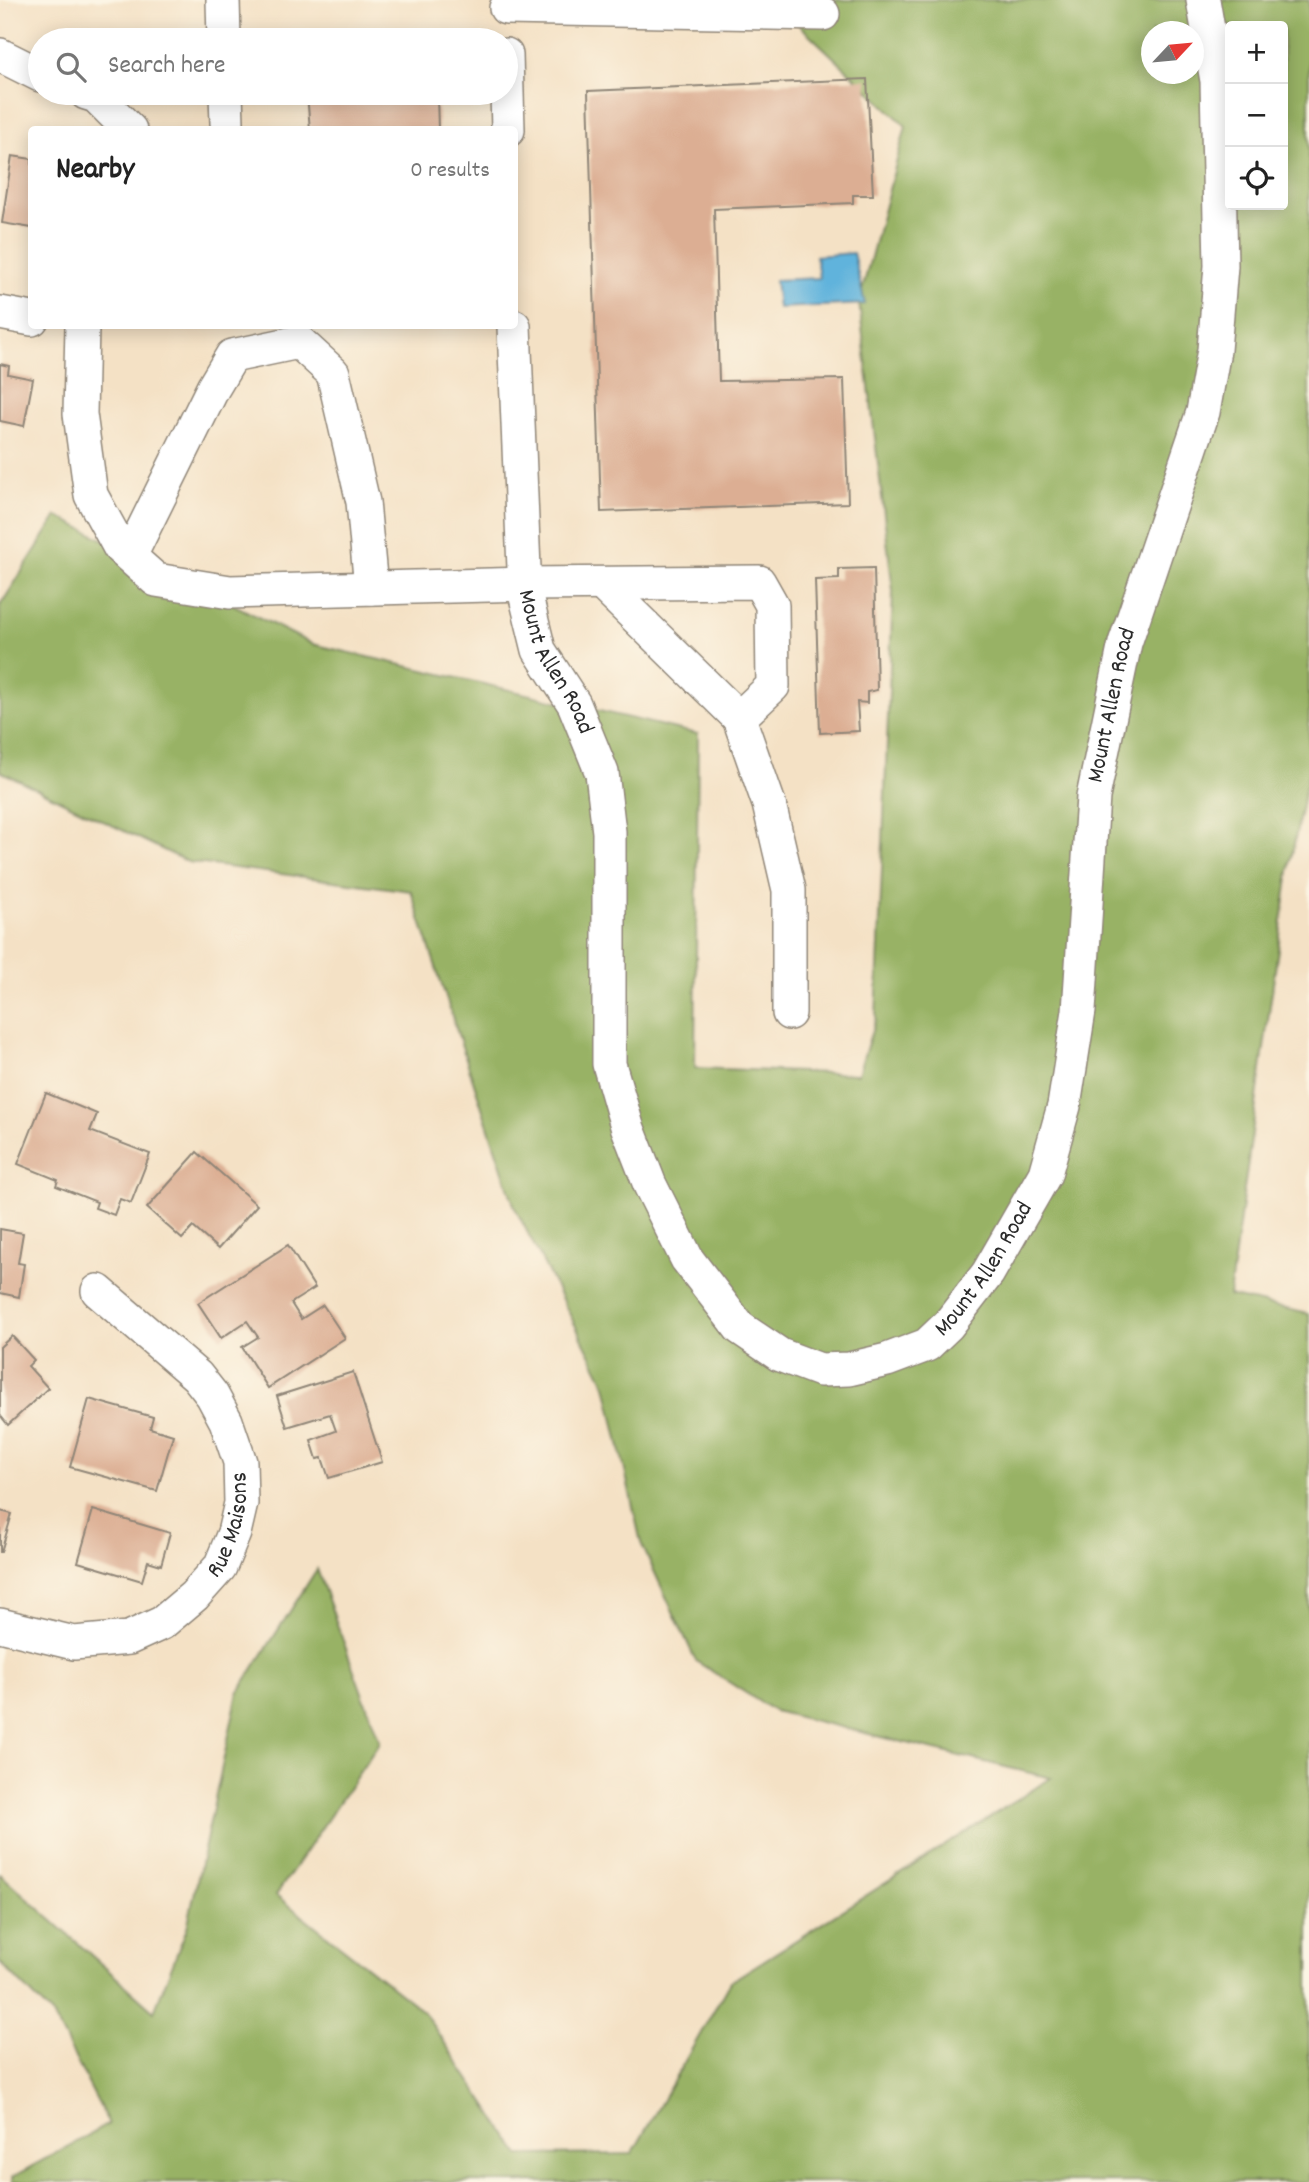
<!DOCTYPE html>
<html lang="en">
<head>
<meta charset="utf-8">
<style>
  :root { --surface:#fff; --page:#f2f2f2; --text:#222; --muted:#767676; --line:#e0e0e0 }
  body { margin:0; font-family:Dekko,sans-serif; background:var(--page); color:var(--text) }
  .controls { position:absolute; right:21px; top:21px; display:grid; overflow:hidden; border-radius:7px; box-shadow:0 4px 18px #0003 }
  .controls button { width:63px; height:63px; display:grid; place-items:center; padding:0; border:0; border-bottom:2px solid var(--line); background:var(--surface); color:var(--text); font:35px sans-serif }
  .compass { position:absolute; left:1141px; top:21px; width:63px; height:63px; border-radius:50%; background:var(--surface); box-shadow:0 4px 18px #0003; rotate:64deg }
  .list { margin:0; padding:0; list-style:none }
  h2 { display:flex; justify-content:space-between; align-items:center; height:91px; margin:0; padding:0 28px; font-size:30px }
  h2 small { font-size:23px; font-weight:400; color:var(--muted) }
  .icon { flex:none; width:38px; height:38px; fill:none; stroke:currentColor; stroke-width:2; stroke-linecap:round; stroke-linejoin:round }
  .map { position:relative; flex:none; width:1309px; height:2182px; overflow:hidden }
  .search { position:absolute; background:var(--surface); box-shadow:0 4px 18px #0003; left:28px; top:28px; width:490px; height:77px; display:flex; align-items:center; gap:18px; box-sizing:border-box; padding:0 24px; border-radius:38px; color:var(--muted); font-size:26px }
  .panel { position:absolute; background:var(--surface); box-shadow:0 4px 18px #0003; left:28px; top:126px; width:490px; height:203px; border-radius:7px }
  .map>svg:first-child { display:block }
</style>
</head>
<body>
<div class="map">
<svg width="1309" height="2182" viewBox="0 0 1309 2182">
  <rect width="100%" height="100%" fill="#fcf5e5"/>
  <filter id="ink" filterUnits="userSpaceOnUse"><feTurbulence type="fractalNoise" baseFrequency=".0143" numOctaves="2"/><feDisplacementMap in="SourceGraphic" scale="14" xChannelSelector="R" yChannelSelector="G"/><feConvolveMatrix kernelMatrix="1 2 1 2 8 2 1 2 1" color-interpolation-filters="sRGB"/></filter>
  <filter id="wash" filterUnits="userSpaceOnUse"><feTurbulence type="fractalNoise" baseFrequency=".00686" numOctaves="4" result="noise"/><feDisplacementMap in="SourceGraphic" scale="28" xChannelSelector="R" yChannelSelector="G"/><feGaussianBlur stdDeviation="1.57" result="paint"/><feColorMatrix in="noise" values="0 0 0 0 0 0 0 0 0 0 0 0 0 0 0 0 0 1.4 0 .05"/><feComposite in="paint" operator="in"/></filter>
  <g filter="url(#wash)">
    <rect width="100%" height="100%" fill="#f4e1c5"/>
    <!-- forest -->
    <path fill="#98b265" stroke="#626e48" stroke-width="2" fill-rule="evenodd" d="M773 0H1309V771L1290 864 1229 1296 1309 1314V2182H12V2177L109 2124 54 2017 0 1962V1874L154 2011 187 1928 238 1693 317 1569 380 1742 276 1895 423 2011 520 2155 632 2154 730 1982 1051 1778 774 1711 696 1661 641 1543 606 1385 515 1208 411 891 188 862 0 771V606L57 516 312 644 698 734 695 1068 858 1074 876 1018 893 591 859 302 906 126ZM1230 26H1283V205H1230ZM1152 32H1194V74H1152Z"/>
    <!-- water -->
    <polygon fill="#60b3dc" stroke="#466f84" stroke-width="2" points="853,253 865,304 778,308 775,280 819,278 816,256"/>
    <g id="blocks">
      <!-- building -->
      <g fill="#dcae93">
        <polygon points="867,79 873,195 853,195 853,203 714,209 719,381 844,379 848,503 601,512 588,91"/>
        <polygon points="307,93 437,93 438,130 310,130"/>
        <polygon points="12,156 32,159 32,228 2,223"/>
        <polygon points="0,364 9,366 8,374 33,379 24,426 0,421"/>
        <polygon points="874,568 877,690 867,692 867,703 857,702 859,731 820,733 815,580 839,579 839,569"/>
        <polygon points="46,1093 97,1114 90,1131 150,1154 131,1203 120,1199 114,1215 95,1208 97,1202 56,1186 58,1180 18,1164"/>
        <polygon points="197,1152 257,1205 218,1249 193,1227 182,1239 147,1208"/>
        <polygon points="0,1229 23,1233 18,1263 24,1264 19,1297 0,1293"/>
        <polygon points="288,1245 315,1288 291,1303 301,1319 323,1305 345,1338 268,1388 242,1347 258,1337 247,1321 221,1338 198,1303"/>
        <polygon points="12,1336 34,1360 28,1366 48,1388 8,1425 0,1415 0,1347"/>
        <polygon points="353,1372 382,1462 329,1478 322,1458 317,1459 311,1440 336,1431 330,1414 287,1427 277,1396"/>
        <polygon points="89,1399 153,1417 150,1428 173,1435 157,1491 70,1467"/>
        <polygon points="93,1510 170,1533 161,1565 148,1561 142,1581 78,1562"/>
        <polygon points="0,1511 12,1514 1,1552 0,1552"/>
      </g>
    </g>
  </g>
  <g filter="url(#ink)">
    <use href="#blocks" fill-opacity="0" stroke="#908678" stroke-width="2"/>
    <g fill="none" stroke-linecap="round" stroke-linejoin="round">
      <defs>
        <g id="minor">
          <polyline points="223,0 224,40"/>
          <polyline points="506,8 823,14"/>
          <polyline points="0,55 40,75"/>
          <polyline points="506,55 508,130"/>
          <polyline points="86,93 96,96 130,130"/>
          <polyline points="226,93 227,123"/>
          <polyline points="0,313 32,319"/>
          <polyline points="82,326 80,414 91,495 120,548 156,580 230,592 524,584 759,582 772,605 773,686 739,718 769,804 789,890 789,1013"/>
          <path id="s1" d="M514 326 525 593 539 650 574 704 602 773 609 832V1064L627 1126 650 1185 687 1259 740 1328 780 1355 820 1370 849 1369 887 1360 927 1345 948 1325 988 1273 1045 1174 1064 1106 1079 1011 1093 797 1125 643 1203 412 1214 350 1221 266 1217 81 1203 0"/>
          <polyline points="130,556 213,388 232,356 299,342 333,373 363,502 371,588"/>
          <polyline points="603,585 739,718"/>
          <path id="s2" d="M0 1625 74 1643 129 1638 162 1623 194 1596 220 1567 234 1533 241 1503 240 1462 226 1421 212 1395 197 1376 98 1291"/>
        </g>
      </defs>
      <!-- minor casing -->
      <use href="#minor" stroke="#908678" stroke-width="36"/>
      <!-- minor -->
      <use href="#minor" stroke="#fff" stroke-width="33"/>
    </g>
  </g>
  <g text-anchor="middle" dominant-baseline="central" stroke-width="5" stroke-linejoin="round" paint-order="stroke">
    <!-- street labels -->
    <g font-size="24" fill="#2b2b2b" stroke="#fcf5e5">
      <text stroke="none"><textPath href="#s1" startOffset="343">Mount Allen Road</textPath></text>
      <text stroke="none"><textPath href="#s1" startOffset="1939">Mount Allen Road</textPath></text>
      <text stroke="none"><textPath href="#s1" startOffset="1351">Mount Allen Road</textPath></text>
      <text stroke="none"><textPath href="#s2" startOffset="292">Rue Maisons</textPath></text>
    </g>
  </g>
</svg>
<div class="controls">
<button>+</button>
<button>−</button>
<button><svg class="icon" aria-label="locate" viewBox="0 0 24 24"><circle cx="12" cy="12" r="6"/><path d="M12 2v4M12 18v4M2 12h4M18 12h4"/></svg></button>
</div>
<svg class="compass" viewBox="-18 -18 36 36"><path d="M0-13l5 13h-10z" fill="#e53935"/><path d="M0 13l5-13h-10z" fill="#767676"/></svg>
<div class="search"><svg class="icon" aria-label="search" viewBox="0 0 24 24"><circle cx="10" cy="10" r="6"/><path d="M15 15l6 6"/></svg>Search here</div>
<section class="panel">
<h2>Nearby<small>0 results</small></h2>
<ul class="list">
</ul>
</section>
</div>
</body>
</html>
